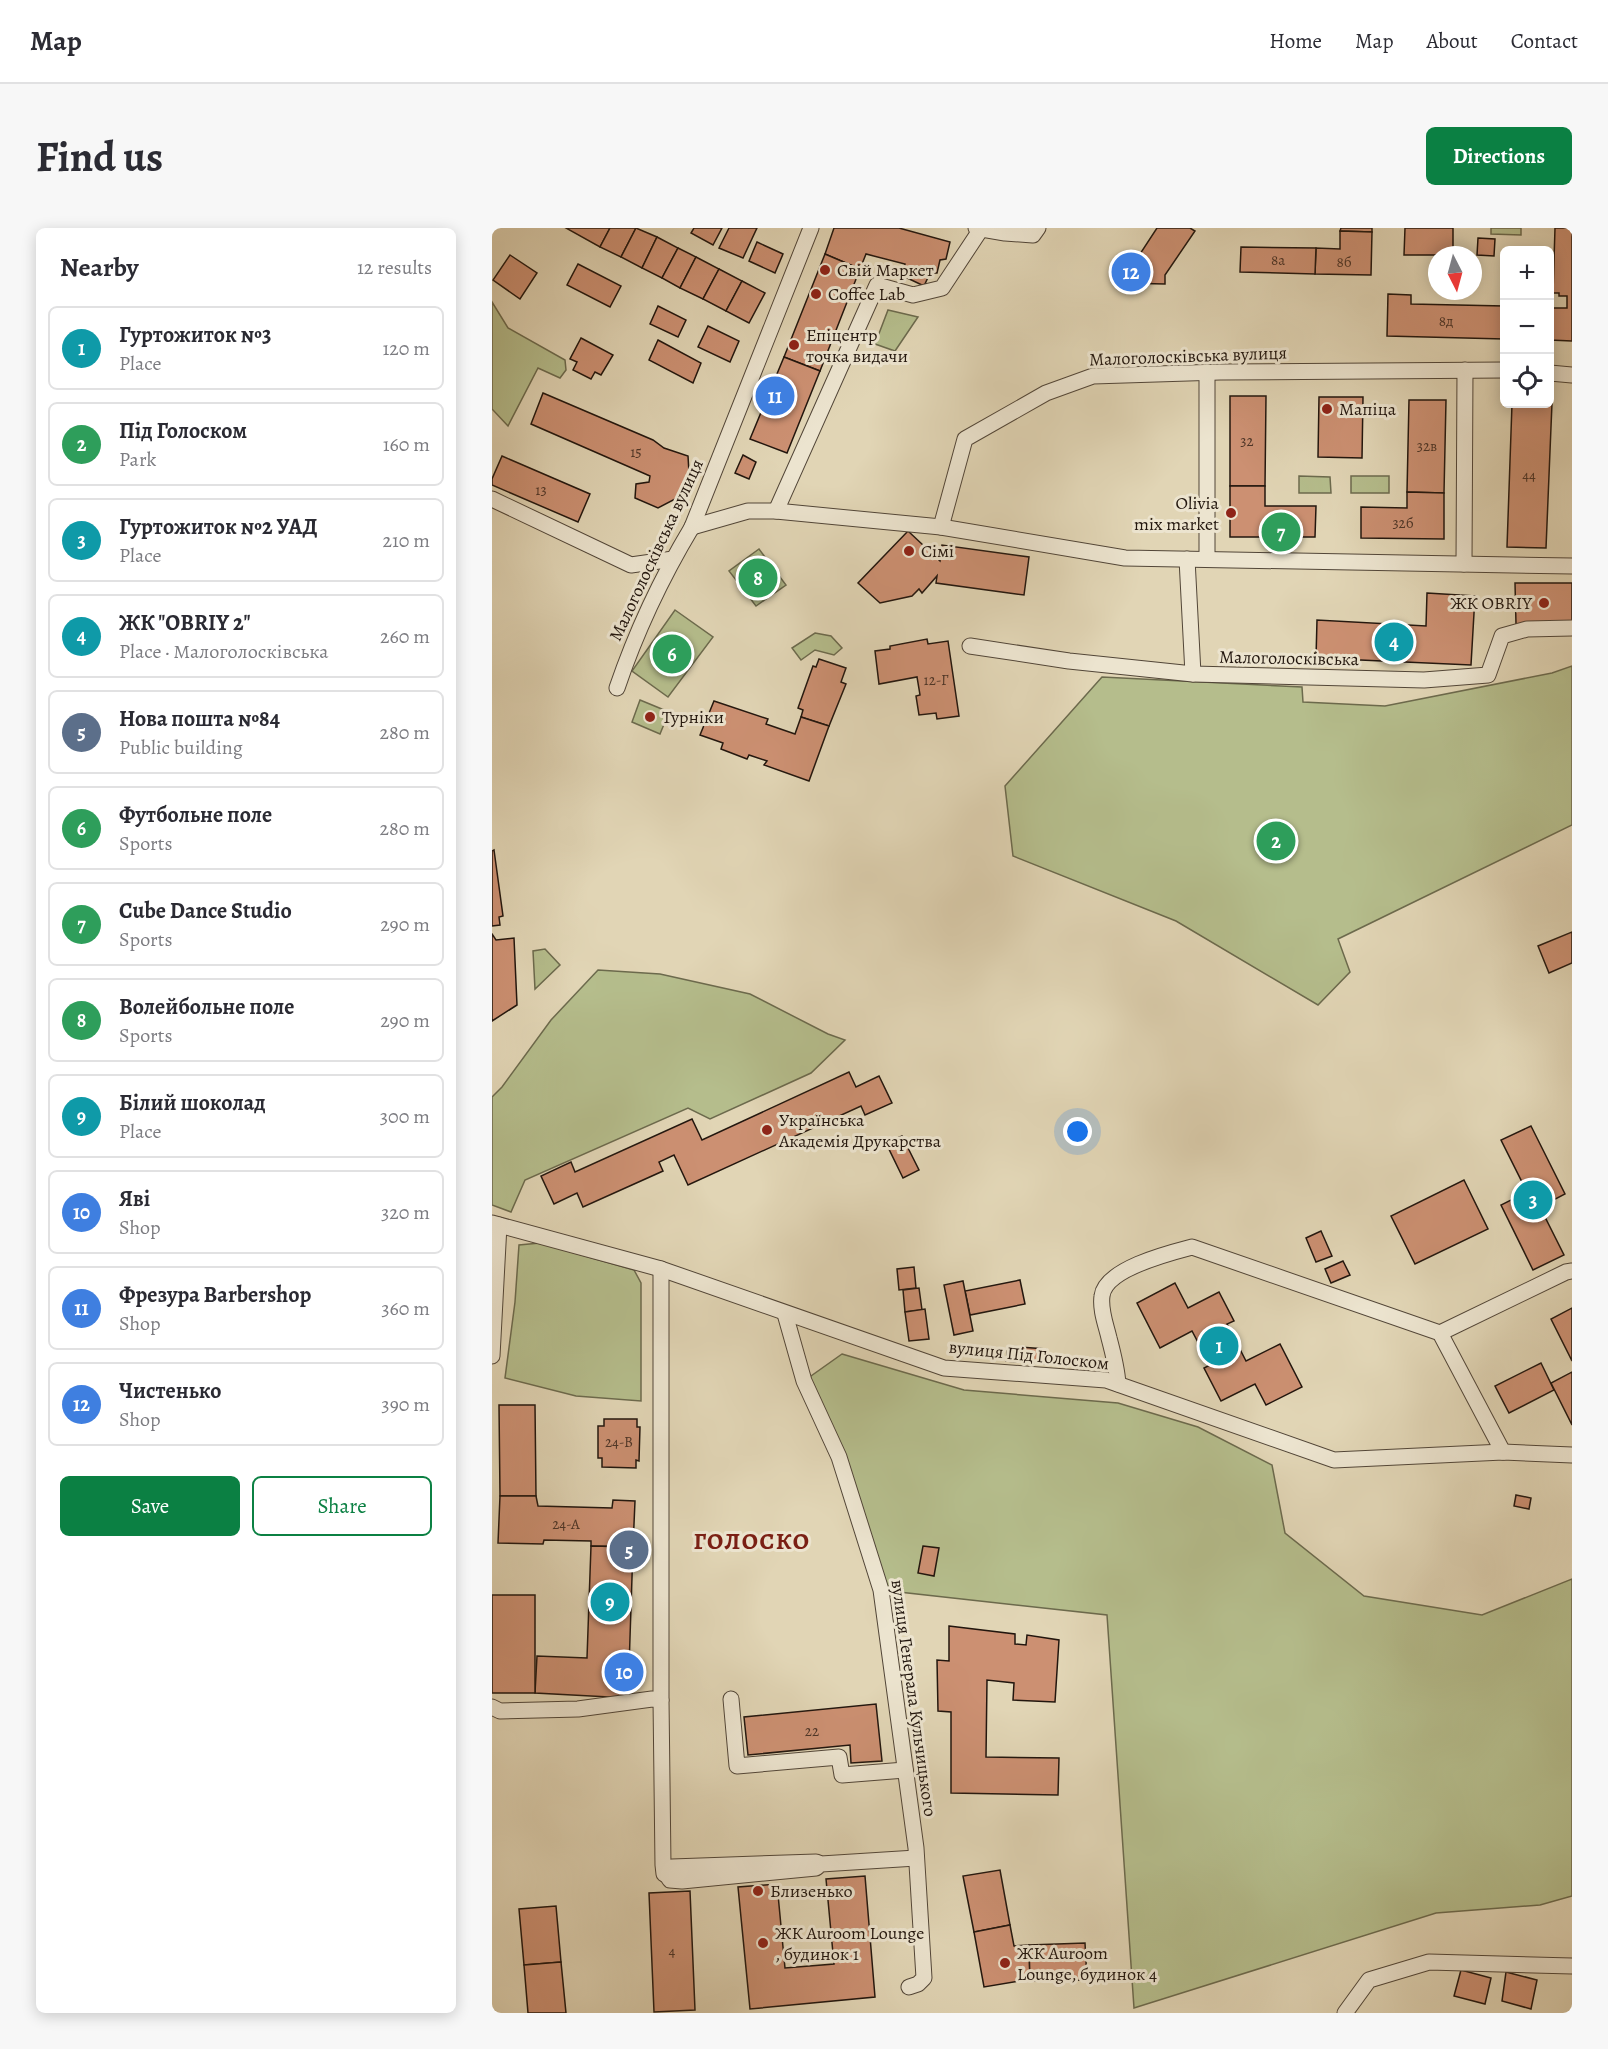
<!DOCTYPE html>
<html lang="en">
<head>
<meta charset="utf-8">
<style>
  :root { --surface:#fff; --page:#f7f7f7; --text:#2b2b33; --muted:#7c7c81; --line:#e1e1e2; --accent:#0b8043 }
  body { margin:0; font-family:Alegreya,serif; background:var(--page); color:var(--text) }
  .controls { position:absolute; right:18px; top:18px; display:grid; overflow:hidden; border-radius:9px; box-shadow:0 3px 15px #0003 }
  .controls button { width:54px; height:54px; display:grid; place-items:center; padding:0; border:0; border-bottom:2px solid var(--line); background:var(--surface); color:var(--text); font:30px sans-serif }
  .compass { position:absolute; left:936px; top:18px; width:54px; height:54px; border-radius:50%; background:var(--surface); box-shadow:0 3px 15px #0003; rotate:174deg }
  .you { position:absolute; left:586px; top:904px; width:21px; height:21px; margin:-15px; border:4px solid #fff; border-radius:50%; background:#1a73e8; box-shadow:0 0 0 9px #1a73e833 }
  .badge { display:grid; place-items:center; width:39px; height:39px; border-radius:50%; background:var(--accent); color:#fff; font-size:20px; font-weight:700 }
  .pin { position:absolute; translate:-50% -50%; border:3px solid #fff; box-shadow:0 2px 6px #0006 }
  .list { margin:0; padding:0; list-style:none }
  h2 { display:flex; justify-content:space-between; align-items:center; height:78px; margin:0; padding:0 24px; font-size:26px }
  h2 small { font-size:20px; font-weight:400; color:var(--muted) }
  .list li { display:grid; grid-template-columns:39px 1fr auto; gap:18px; align-items:center; box-sizing:border-box; height:84px; margin:0 12px 12px; padding:0 12px; border:2px solid var(--line); border-radius:9px }
  .list b { display:block; font-size:22px; white-space:nowrap }
  .list p { margin:0; font-size:20px; white-space:nowrap; color:var(--muted) }
  .list em { font-size:20px; font-style:normal; color:var(--muted) }
  .actions { display:flex; gap:12px; padding:18px 24px }
  .actions a { flex:1; padding:14px 0; border:2px solid var(--accent); border-radius:9px; text-align:center; font-size:21px; color:var(--accent) }
  .actions .main { background:var(--accent); color:#fff }
  .icon { flex:none; width:33px; height:33px; fill:none; stroke:currentColor; stroke-width:2; stroke-linecap:round; stroke-linejoin:round }
  .map { position:relative; flex:none; width:1080px; height:1785px; overflow:hidden; border-radius:9px }
  header { display:flex; align-items:center; gap:36px; box-sizing:border-box; height:84px; padding:0 30px; background:var(--surface); border-bottom:2px solid var(--line) }
  header strong { font-size:28px }
  nav { display:flex; gap:33px; margin-inline-start:auto; font-size:21px }
  .intro { display:flex; align-items:center; justify-content:space-between; box-sizing:border-box; height:144px; padding:0 36px }
  h1 { margin:0; font-size:42px }
  .button { padding:15px 27px; border-radius:9px; background:var(--accent); color:#fff; font-size:21px; font-weight:700 }
  main { display:flex; gap:36px; padding:0 36px }
  aside { flex:1; background:var(--surface); border-radius:9px; box-shadow:0 3px 15px #0003 }
  .map>svg:first-child { display:block }
</style>
</head>
<body>
<header>
<strong>Map</strong>
<nav><a>Home</a><a>Map</a><a>About</a><a>Contact</a></nav>
</header>
<div class="intro"><h1>Find us</h1><a class="button">Directions</a></div>
<main>
<aside>
<h2>Nearby<small>12 results</small></h2>
<ul class="list">
<li><span class="badge" style="background:#0f9aa8">1</span><div><b>Гуртожиток №3</b><p>Place</p></div><em>120 m</em></li>
<li><span class="badge" style="background:#2e9e5b">2</span><div><b>Під Голоском</b><p>Park</p></div><em>160 m</em></li>
<li><span class="badge" style="background:#0f9aa8">3</span><div><b>Гуртожиток №2 УАД</b><p>Place</p></div><em>210 m</em></li>
<li><span class="badge" style="background:#0f9aa8">4</span><div><b>ЖК &quot;OBRIY 2&quot;</b><p>Place · Малоголосківська</p></div><em>260 m</em></li>
<li><span class="badge" style="background:#5c6f8a">5</span><div><b>Нова пошта №84</b><p>Public building</p></div><em>280 m</em></li>
<li><span class="badge" style="background:#2e9e5b">6</span><div><b>Футбольне поле</b><p>Sports</p></div><em>280 m</em></li>
<li><span class="badge" style="background:#2e9e5b">7</span><div><b>Cube Dance Studio</b><p>Sports</p></div><em>290 m</em></li>
<li><span class="badge" style="background:#2e9e5b">8</span><div><b>Волейбольне поле</b><p>Sports</p></div><em>290 m</em></li>
<li><span class="badge" style="background:#0f9aa8">9</span><div><b>Білий шоколад</b><p>Place</p></div><em>300 m</em></li>
<li><span class="badge" style="background:#3f7fe0">10</span><div><b>Яві</b><p>Shop</p></div><em>320 m</em></li>
<li><span class="badge" style="background:#3f7fe0">11</span><div><b>Фрезура Barbershop</b><p>Shop</p></div><em>360 m</em></li>
<li><span class="badge" style="background:#3f7fe0">12</span><div><b>Чистенько</b><p>Shop</p></div><em>390 m</em></li>
</ul>
<div class="actions"><a class="main">Save</a><a>Share</a></div>
</aside>
<div class="map">
<svg width="1080" height="1785" viewBox="0 0 1080 1785">
  <rect width="100%" height="100%" fill="#e1d5b5"/>
  <filter id="stains"><feTurbulence type="fractalNoise" baseFrequency=".00333" numOctaves="4"/><feColorMatrix values="0 0 0 0 .2 0 0 0 0 .09 0 0 0 0 .02 0 0 0 .5 -.17"/></filter>
  <radialGradient id="worn" r=".72"><stop offset=".6" stop-color="#630" stop-opacity="0"/><stop offset="1" stop-color="#630" stop-opacity=".3"/></radialGradient>
  <!-- green -->
  <g fill="#b5bd8c" stroke="#6c6a4d" stroke-width="1.5">
    <polygon points="999,0 1029,0 1029,7 999,6"/>
    <polygon points="0,74 16,100 73,132 74,142 68,150 46,140 16,198 0,181"/>
    <polygon points="396,82 426,89 403,123 383,116"/>
    <polygon points="807,248 838,249 839,265 807,265"/>
    <rect x="859" y="248" width="38" height="17"/>
    <polygon points="267,321 294,357 264,378 237,343"/>
    <polygon points="183,382 221,409 176,469 140,443"/>
    <polygon points="323,405 339,408 350,420 342,427 323,422 309,432 300,420"/>
    <polygon points="1080,438 1080,597 846,711 858,744 826,777 684,693 521,628 513,558 610,449 810,459 811,474 893,478 1060,445"/>
    <polygon points="148,472 177,484 168,506 140,494"/>
    <polygon points="53,721 68,737 43,761 41,723"/>
    <polygon points="106,742 168,746 258,766 336,806 353,812 319,845 218,891 196,880 33,952 19,984 0,977 0,869 10,859 59,792"/>
    <polygon points="48,1015 142,1042 149,1055 149,1173 84,1168 13,1150 23,1074 27,1017"/>
    <polygon points="350,1126 472,1162 626,1175 706,1199 780,1237 793,1305 872,1368 990,1387 1080,1351 1080,1668 1048,1677 944,1685 642,1780 615,1387 389,1362 351,1233 312,1153"/>
  </g>
  <!-- building -->
  <g fill="#cc9072" stroke="#22160e" stroke-width="1.5">
    <polygon points="74,0 118,0 108,19"/>
    <polygon points="118,0 144,0 129,29 108,19"/>
    <polygon points="144,0 165,9 150,40 129,29"/>
    <polygon points="202,0 230,0 221,17 199,5"/>
    <polygon points="237,0 265,0 251,30 227,20"/>
    <polygon points="342,0 407,0 458,14 454,31 448,32 445,45 438,45 432,58 411,48 413,36 374,26 368,41 333,26"/>
    <polygon points="665,0 698,0 703,3 673,47 673,56 629,55"/>
    <polygon points="849,0 880,0 880,4 848,3"/>
    <polygon points="913,0 961,0 961,27 912,27"/>
    <polygon points="1063,0 1080,0 1080,113 1058,112 1058,80 1075,80 1075,68 1067,68 1067,65 1061,65"/>
    <polygon points="848,3 880,4 879,47 823,46 824,20 848,21"/>
    <polygon points="165,9 186,20 170,50 150,40"/>
    <polygon points="986,10 1003,11 1002,28 985,27"/>
    <polygon points="265,14 291,26 283,45 257,33"/>
    <polygon points="749,19 824,20 823,46 748,44"/>
    <polygon points="186,20 204,29 188,60 170,50"/>
    <polygon points="333,26 368,41 328,143 292,129"/>
    <polygon points="18,27 45,45 28,71 1,52"/>
    <polygon points="204,29 227,41 211,71 188,60"/>
    <polygon points="86,36 129,58 118,79 75,57"/>
    <polygon points="227,41 250,53 234,83 211,71"/>
    <polygon points="250,53 273,65 257,95 234,83"/>
    <polygon points="896,66 919,67 919,76 1012,78 1012,111 895,108"/>
    <polygon points="166,78 194,92 186,109 158,96"/>
    <polygon points="216,98 247,113 238,134 206,119"/>
    <polygon points="89,110 121,127 109,147 103,144 99,151 81,142 85,134 78,131"/>
    <polygon points="166,112 209,135 201,155 157,132"/>
    <polygon points="292,129 328,143 295,225 258,211"/>
    <polygon points="51,165 161,212 172,220 196,228 197,245 187,269 166,280 143,270 144,256 157,254 158,248 39,196"/>
    <polygon points="738,168 774,168 773,258 738,258"/>
    <polygon points="827,169 871,169 870,230 826,229"/>
    <polygon points="917,172 954,172 952,265 915,264"/>
    <polygon points="1060,175 1054,320 1015,319 1020,176"/>
    <polygon points="251,227 264,234 257,251 243,245"/>
    <polygon points="10,228 98,266 86,294 0,257 0,251"/>
    <polygon points="738,258 773,258 773,278 824,278 823,309 738,309"/>
    <polygon points="915,264 952,265 952,311 869,310 869,279 915,280"/>
    <polygon points="416,303 448,333 450,317 537,329 532,367 444,355 445,348 430,365 427,361 420,368 388,375 366,355"/>
    <polygon points="1023,355 1080,355 1080,395 1024,396"/>
    <polygon points="935,365 983,368 979,437 824,430 825,392 934,398"/>
    <polygon points="435,411 436,416 456,413 467,488 445,491 444,485 427,487 424,468 428,467 425,449 387,456 383,423 398,421 398,418"/>
    <polygon points="327,431 354,440 349,454 354,456 337,498 309,489 311,482 306,480 321,438 324,439"/>
    <polygon points="222,473 276,491 274,496 303,506 309,489 337,498 317,553 272,537 275,533 257,527 255,531 229,521 231,515 208,507"/>
    <polygon points="2,622 11,688 7,689 8,697 0,698 0,623"/>
    <polygon points="1080,704 1080,735 1057,745 1046,718"/>
    <polygon points="0,706 4,712 22,710 25,777 0,793"/>
    <polygon points="357,844 364,859 387,848 400,875 373,887 369,878 196,957 182,927 167,934 171,943 91,979 85,965 62,976 49,948 79,934 83,944 200,891 210,912"/>
    <polygon points="1039,898 1073,966 1048,979 1072,1027 1041,1042 1009,977 1035,964 1009,912"/>
    <polygon points="410,908 427,942 411,950 394,915"/>
    <polygon points="972,952 996,1001 923,1036 899,988"/>
    <polygon points="829,1003 840,1028 824,1034 814,1010"/>
    <polygon points="851,1033 858,1047 839,1055 833,1041"/>
    <polygon points="422,1039 424,1060 407,1062 405,1041"/>
    <polygon points="528,1052 533,1076 478,1087 473,1063"/>
    <polygon points="471,1053 481,1103 462,1107 452,1057"/>
    <polygon points="683,1055 696,1080 727,1064 742,1093 735,1096 754,1133 788,1116 810,1159 774,1177 763,1156 729,1173 712,1140 718,1137 700,1103 668,1120 645,1075"/>
    <polygon points="427,1060 430,1082 413,1084 411,1062"/>
    <polygon points="1080,1080 1080,1133 1059,1091"/>
    <polygon points="433,1081 437,1111 417,1113 413,1084"/>
    <polygon points="516,1118 554,1121 552,1136 514,1133"/>
    <polygon points="1049,1135 1062,1162 1017,1185 1003,1158"/>
    <polygon points="1080,1144 1080,1197 1059,1155"/>
    <polygon points="7,1177 43,1177 44,1268 8,1268"/>
    <polygon points="112,1191 145,1191 145,1199 148,1199 147,1233 144,1232 144,1240 110,1239 110,1230 106,1230 106,1198 112,1198"/>
    <polygon points="1024,1267 1039,1270 1037,1281 1022,1278"/>
    <polygon points="8,1268 44,1268 46,1278 120,1280 121,1272 143,1273 141,1319 99,1318 99,1313 52,1312 51,1316 6,1315"/>
    <polygon points="99,1318 141,1319 136,1470 43,1465 45,1428 95,1430"/>
    <polygon points="431,1318 447,1320 442,1348 426,1345"/>
    <rect x="0" y="1367" width="43" height="98"/>
    <polygon points="457,1398 523,1406 523,1416 534,1417 535,1407 567,1412 563,1474 521,1472 522,1455 495,1452 494,1529 567,1530 566,1567 459,1565 459,1484 446,1483 445,1432 457,1433"/>
    <polygon points="384,1476 390,1533 359,1535 358,1517 256,1527 252,1489"/>
    <polygon points="508,1642 518,1697 482,1704 471,1648"/>
    <polygon points="373,1648 383,1769 258,1781 246,1659 285,1656 293,1740 342,1736 334,1651"/>
    <polygon points="198,1663 203,1782 162,1784 157,1665"/>
    <polygon points="64,1678 69,1734 32,1737 27,1681"/>
    <polygon points="518,1697 522,1718 537,1717 538,1753 528,1753 492,1759 482,1704"/>
    <polygon points="593,1715 595,1752 538,1753 537,1717"/>
    <polygon points="69,1734 74,1785 36,1785 32,1737"/>
    <polygon points="969,1742 999,1750 993,1776 962,1768"/>
    <polygon points="1014,1744 1045,1752 1039,1781 1010,1773"/>
  </g>
  <g fill="none" stroke-linecap="round" stroke-linejoin="round">
    <defs>
      <g id="minor">
        <polyline points="484,0 513,5 541,7 546,0"/>
        <polyline points="715,144 715,331"/>
        <polyline points="1058,145 1080,147"/>
        <polyline points="0,271 139,337 181,331"/>
        <polyline points="284,283 385,57 421,67 450,60 489,1"/>
        <polyline points="200,299 256,283 284,283 449,299 633,330 1080,338"/>
        <polyline points="449,299 473,211 554,165 601,148 728,144 1012,142"/>
        <polyline points="695,331 701,446 932,452 996,447 1010,408 1035,401 1080,400"/>
        <polyline points="972,336 973,142"/>
        <polyline points="478,418 577,433 701,446"/>
        <path d="M125 460C144 404 170 349 200 299L319 0"/>
        <polyline points="0,995 169,1041 452,1140 614,1152 842,1232 1011,1224 1080,1227"/>
        <polyline points="169,1041 169,1472 171,1637 172,1646 174,1646"/>
        <polyline points="293,1086 312,1153 347,1229 389,1362 424,1620 432,1750 426,1756 417,1759"/>
        <polyline points="948,1105 1074,1044 1080,1043"/>
        <polyline points="0,1128 7,997"/>
        <path d="M626 1156C625 1140 621 1125 617 1110 614 1097 608 1082 610 1068 613 1041 677 1025 700 1019L948 1105 1011 1224"/>
        <polyline points="239,1471 245,1538 347,1529 350,1547 413,1542"/>
        <polyline points="0,1479 8,1483 86,1481 160,1471 169,1472"/>
        <polyline points="329,1636 324,1640 190,1653 178,1652 174,1646 176,1641 180,1639 324,1634 329,1636 424,1630"/>
        <polyline points="853,1785 877,1752 937,1734 1080,1738"/>
      </g>
    </defs>
    <!-- minor casing -->
    <use href="#minor" stroke="#524638" stroke-width="17"/>
    <!-- minor -->
    <use href="#minor" stroke="#ece4cf" stroke-width="15"/>
  </g>
  <!-- markers -->
  <g fill="#8f2418" stroke="#ece4cf" stroke-width="2">
    <circle cx="333" cy="42" r="6"/>
    <circle cx="324" cy="66" r="6"/>
    <circle cx="302" cy="117" r="6"/>
    <circle cx="835" cy="181" r="6"/>
    <circle cx="739" cy="285" r="6"/>
    <circle cx="417" cy="323" r="6"/>
    <circle cx="1052" cy="375" r="6"/>
    <circle cx="158" cy="489" r="6"/>
    <circle cx="275" cy="902" r="6"/>
    <circle cx="266" cy="1663" r="6"/>
    <circle cx="271" cy="1715" r="6"/>
    <circle cx="513" cy="1735" r="6"/>
  </g>
  <g text-anchor="middle" dominant-baseline="central" stroke-width="6" stroke-linejoin="round" paint-order="stroke">
    <!-- number labels -->
    <g font-size="15" fill="#4c3427">
      <text x="786" y="32">8а</text>
      <text x="852" y="34">8б</text>
      <text x="954" y="93">8д</text>
      <text x="755" y="213">32</text>
      <text x="935" y="218">32в</text>
      <text x="144" y="224">15</text>
      <text x="1037" y="247">44</text>
      <text x="49" y="262">13</text>
      <text x="911" y="295">32б</text>
      <text x="444" y="452">12-Г</text>
      <text x="127" y="1214">24-В</text>
      <text x="74" y="1296">24-А</text>
      <text x="320" y="1503">22</text>
      <text x="180" y="1723">4</text>
    </g>
    <!-- poi labels -->
    <g font-size="18" fill="#22160e" stroke="#ece4cf" text-anchor="start">
      <text x="345" y="42">Свій Маркет</text>
      <text x="336" y="66">Coffee Lab</text>
      <text x="314" y="107">Епіцентр<tspan x="314" dy="21">точка видачи</tspan></text>
      <text x="847" y="181">Мапіца</text>
      <text x="727" y="275" text-anchor="end">Olivia<tspan x="727" dy="21">mix market</tspan></text>
      <text x="429" y="323">Сімі</text>
      <text x="1040" y="375" text-anchor="end">ЖК OBRIY</text>
      <text x="170" y="489">Турніки</text>
      <text x="287" y="892">Українська<tspan x="287" dy="21">Академія Друкарства</tspan></text>
      <text x="278" y="1663">Близенько</text>
      <text x="283" y="1705">ЖК Auroom Lounge<tspan x="283" dy="21">, будинок 1</tspan></text>
      <text x="525" y="1725">ЖК Auroom<tspan x="525" dy="21">Lounge, будинок 4</tspan></text>
    </g>
    <!-- street labels -->
    <g font-size="18" fill="#22160e" stroke="#ece4cf">
      <text transform="translate(696 128) rotate(-2)">Малоголосківська вулиця</text>
      <text transform="translate(164 322) rotate(-65)">Малоголосківська вулиця</text>
      <text transform="translate(797 430) rotate(1)">Малоголосківська</text>
      <text transform="translate(537 1127) rotate(6)">вулиця Під Голоском</text>
      <text transform="translate(422 1470) rotate(82)">вулиця Генерала Кульчицького</text>
    </g>
    <!-- district labels -->
    <g font-size="24" font-weight="bold" letter-spacing="1.5" fill="#7a1f14" stroke="#ece4cf">
      <text x="260" y="1313">ГОЛОСКО</text>
    </g>
  </g>
  <rect width="100%" height="100%" filter="url(#stains)"/>
  <rect width="100%" height="100%" fill="url(#worn)"/>
</svg>
<div class="controls">
<button>+</button>
<button>−</button>
<button><svg class="icon" aria-label="locate" viewBox="0 0 24 24"><circle cx="12" cy="12" r="6"/><path d="M12 2v4M12 18v4M2 12h4M18 12h4"/></svg></button>
</div>
<svg class="compass" viewBox="-18 -18 36 36"><path d="M0-13l5 13h-10z" fill="#e53935"/><path d="M0 13l5-13h-10z" fill="#7c7c81"/></svg>
<div class="you"></div>
<div class="pin badge" style="left:727px;top:1118px;background:#0f9aa8">1</div>
<div class="pin badge" style="left:784px;top:613px;background:#2e9e5b">2</div>
<div class="pin badge" style="left:1041px;top:972px;background:#0f9aa8">3</div>
<div class="pin badge" style="left:902px;top:414px;background:#0f9aa8">4</div>
<div class="pin badge" style="left:137px;top:1322px;background:#5c6f8a">5</div>
<div class="pin badge" style="left:180px;top:426px;background:#2e9e5b">6</div>
<div class="pin badge" style="left:789px;top:304px;background:#2e9e5b">7</div>
<div class="pin badge" style="left:266px;top:350px;background:#2e9e5b">8</div>
<div class="pin badge" style="left:118px;top:1374px;background:#0f9aa8">9</div>
<div class="pin badge" style="left:132px;top:1444px;background:#3f7fe0">10</div>
<div class="pin badge" style="left:283px;top:168px;background:#3f7fe0">11</div>
<div class="pin badge" style="left:639px;top:44px;background:#3f7fe0">12</div>
</div>
</main>
</body>
</html>
